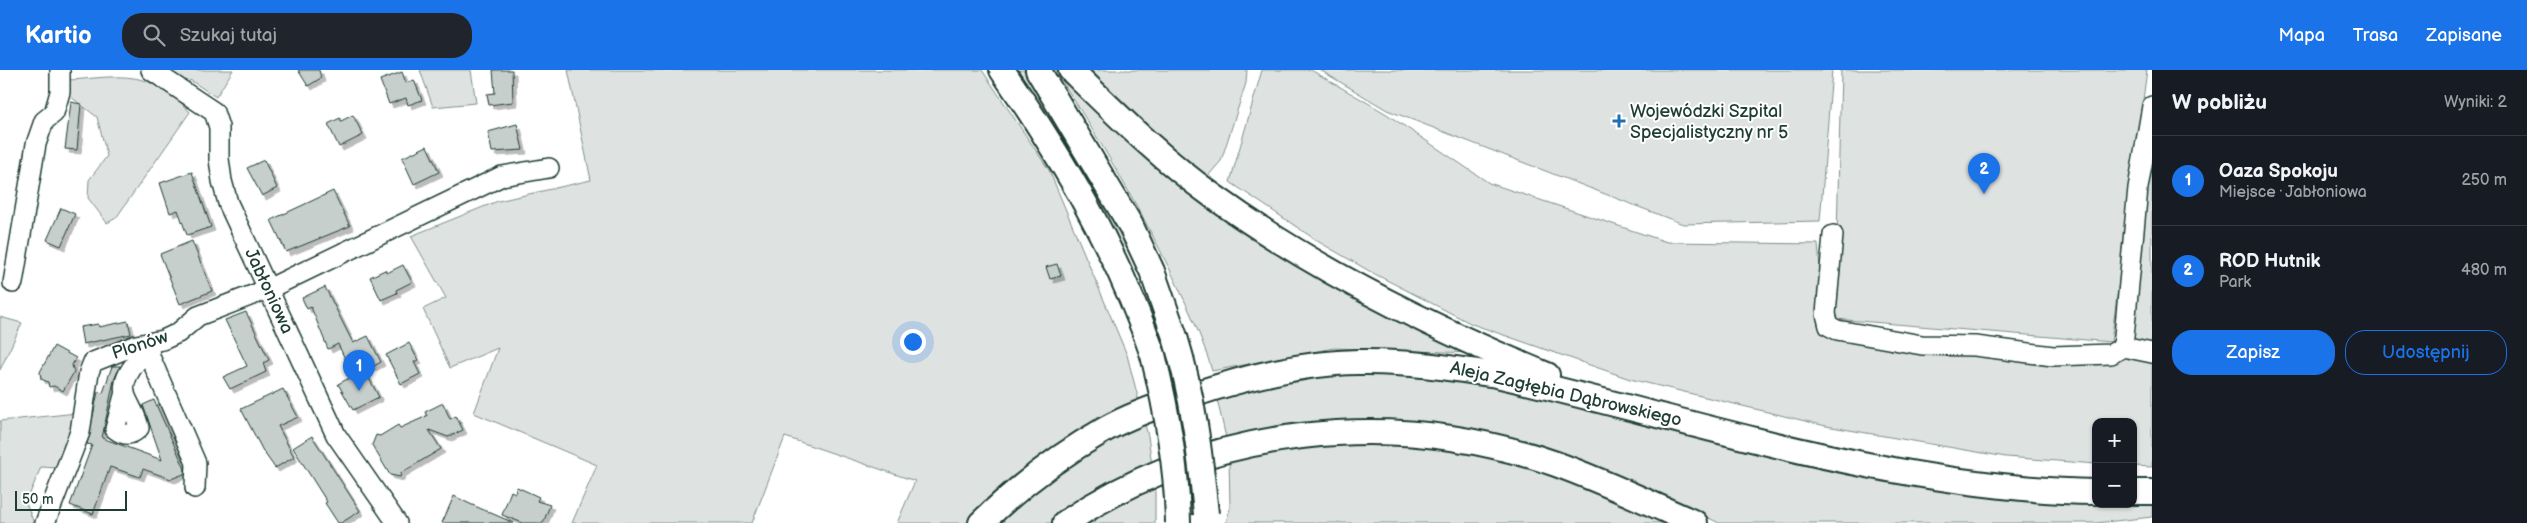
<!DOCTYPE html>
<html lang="pl">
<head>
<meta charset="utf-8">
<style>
  :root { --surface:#171b24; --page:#20242c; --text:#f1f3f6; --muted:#9ea1a6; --line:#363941; --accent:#1a73e8 }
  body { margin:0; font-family:"Balsamiq Sans",sans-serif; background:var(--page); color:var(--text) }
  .controls { position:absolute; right:15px; bottom:15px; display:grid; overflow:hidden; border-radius:10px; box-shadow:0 1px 4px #0004 }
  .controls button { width:45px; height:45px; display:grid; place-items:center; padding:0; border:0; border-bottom:1px solid var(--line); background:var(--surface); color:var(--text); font:25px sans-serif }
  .scale { position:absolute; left:15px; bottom:12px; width:112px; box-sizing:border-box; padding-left:5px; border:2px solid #1f3d34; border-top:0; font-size:14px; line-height:18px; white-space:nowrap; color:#1f3d34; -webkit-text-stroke:4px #fff; paint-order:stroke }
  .you { position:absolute; left:912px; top:271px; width:18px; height:18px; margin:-12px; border:4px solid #fff; border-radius:50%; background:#1a73e8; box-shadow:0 0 0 8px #1a73e833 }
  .badge { display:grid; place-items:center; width:32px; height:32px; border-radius:50%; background:var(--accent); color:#fff; font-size:16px; font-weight:700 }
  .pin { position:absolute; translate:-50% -41px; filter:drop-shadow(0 1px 2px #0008) }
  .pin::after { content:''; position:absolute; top:26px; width:18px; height:15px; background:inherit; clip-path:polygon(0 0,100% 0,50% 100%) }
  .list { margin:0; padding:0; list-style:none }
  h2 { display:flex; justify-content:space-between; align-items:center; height:65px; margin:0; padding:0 20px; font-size:21px }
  h2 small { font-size:16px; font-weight:400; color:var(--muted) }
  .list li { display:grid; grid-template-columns:32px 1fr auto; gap:15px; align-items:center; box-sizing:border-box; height:90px; padding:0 20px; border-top:1px solid var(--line) }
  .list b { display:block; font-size:19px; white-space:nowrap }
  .list p { margin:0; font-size:16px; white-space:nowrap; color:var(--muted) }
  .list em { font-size:16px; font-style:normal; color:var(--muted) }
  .actions { display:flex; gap:10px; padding:15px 20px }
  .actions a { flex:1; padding:11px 0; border:1px solid var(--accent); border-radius:20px; text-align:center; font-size:18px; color:var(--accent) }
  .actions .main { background:var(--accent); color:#fff }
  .icon { flex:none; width:28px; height:28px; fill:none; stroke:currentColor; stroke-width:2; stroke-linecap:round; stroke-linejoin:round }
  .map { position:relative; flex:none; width:2152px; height:453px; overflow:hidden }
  header { display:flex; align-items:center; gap:30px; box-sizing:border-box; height:70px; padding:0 25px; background:var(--accent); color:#fff }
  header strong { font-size:24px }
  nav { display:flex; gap:28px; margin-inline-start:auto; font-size:18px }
  .search { width:350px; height:45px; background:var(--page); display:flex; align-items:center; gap:12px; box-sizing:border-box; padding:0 18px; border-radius:20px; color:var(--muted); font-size:19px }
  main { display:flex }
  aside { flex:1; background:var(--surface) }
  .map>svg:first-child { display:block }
</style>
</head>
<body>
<header>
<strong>Kartio</strong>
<div class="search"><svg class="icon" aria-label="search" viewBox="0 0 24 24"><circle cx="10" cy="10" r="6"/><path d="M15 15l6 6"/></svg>Szukaj tutaj</div>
<nav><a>Mapa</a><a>Trasa</a><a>Zapisane</a></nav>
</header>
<main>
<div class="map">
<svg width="2152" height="453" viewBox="0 0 2152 453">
  <defs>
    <filter id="shadow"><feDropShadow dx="4" dy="4" stdDeviation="0" flood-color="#0004"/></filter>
  </defs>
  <rect width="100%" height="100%" fill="#fff"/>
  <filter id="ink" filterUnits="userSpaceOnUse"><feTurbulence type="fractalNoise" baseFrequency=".02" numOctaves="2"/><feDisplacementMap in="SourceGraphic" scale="10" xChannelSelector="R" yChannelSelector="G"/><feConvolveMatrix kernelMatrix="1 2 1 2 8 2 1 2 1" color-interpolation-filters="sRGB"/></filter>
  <g filter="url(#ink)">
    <!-- green -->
    <g fill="#dee3e2" stroke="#7e908b">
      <path d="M168 0H233L216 27 190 10 180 32 190 42 116 148 107 153 88 128 89 110 107 86 97 47 67 24 68 10C96 9 136 0 159 18Z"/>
      <polygon points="420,0 471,0 476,33 433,37"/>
      <polygon points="568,0 982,0 1049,100 1127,285 1148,366 1155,418 1155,453 897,453 915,411 785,367 752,453 572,453 597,395 474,343 498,278 450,298 423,239 446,228 411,166 498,131 591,110"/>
      <polygon points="1013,0 1024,0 1128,173 1120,176 1090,120"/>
      <path d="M1055 0H1067L1136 71 1471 283 1334 278 1212 301C1202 266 1188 238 1173 206 1138 134 1098 67 1055 0Z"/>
      <polygon points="1089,0 1247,0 1246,13 1221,91 1208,106 1168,76"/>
      <polygon points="1262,0 1311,0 1385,43 1489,113 1667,172 1818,174 1825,260 2126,283 2152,83 2152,397 2133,396 2133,352 2096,352 2096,394 2006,387 1826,356 1630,309 1472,254 1371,202 1319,172 1230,112"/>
      <polygon points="1320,0 1832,0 1820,151 1683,154 1387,40"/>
      <polygon points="1841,0 2147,0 2111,272 1835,249"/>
      <polygon points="0,247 22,253 0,300"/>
      <polygon points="1351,302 1428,302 2096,434 2152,432 2152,447 2096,453 1719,453 1674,431 1372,352 1327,351 1274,356 1227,372 1216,325 1301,307"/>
      <polygon points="77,343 57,398 41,397 26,433 34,453 0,453 0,351"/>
      <polygon points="1401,372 1507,388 1575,412 1670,453 1226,453 1230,438 1229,388 1275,377"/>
    </g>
    <!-- building -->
    <g fill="#c7cfcc" stroke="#1f3d34" filter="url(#shadow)">
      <polygon points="298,0 319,0 321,8 308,16"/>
      <polygon points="493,0 512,0 513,32 489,35 487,24 495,23"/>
      <polygon points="402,2 406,13 414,10 422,30 408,35 406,28 389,34 380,10"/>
      <polygon points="71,32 81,34 77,80 65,79"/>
      <polygon points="353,45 363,65 339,77 328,54 340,48 341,51"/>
      <polygon points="517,54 523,80 492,82 488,62"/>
      <polygon points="427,76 439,102 414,114 402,88"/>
      <polygon points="264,90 277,118 262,126 247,98"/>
      <polygon points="192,102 211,157 187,165 178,140 170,143 160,113"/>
      <polygon points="333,121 350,156 286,182 271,150"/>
      <polygon points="61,138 75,144 61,176 47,170"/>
      <polygon points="192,171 212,221 180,234 160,184"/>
      <polygon points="1057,194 1061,206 1050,209 1046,197"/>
      <polygon points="403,195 412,212 396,220 397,223 381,230 370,207 385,200 387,203"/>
      <polygon points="325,217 353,273 368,266 381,292 365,301 379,327 353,340 338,314 353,306 338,274 328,279 311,237 307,239 302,228"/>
      <polygon points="246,242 269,290 263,293 266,302 230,319 223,307 247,296 225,250"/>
      <polygon points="128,251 131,264 83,274 80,257 98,254 99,257"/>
      <polygon points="409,273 418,290 414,292 420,304 401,314 386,285"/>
      <polygon points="54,276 76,288 72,295 74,302 63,321 54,316 49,317 48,312 41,309 40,302"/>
      <polygon points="112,296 120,296 114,310 102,368 162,390 143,335 154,330 185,399 184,404 171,409 143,399 140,407 110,397 93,444 70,435 92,375 87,374 98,322 103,323"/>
      <polygon points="283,319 298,347 278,356 294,387 275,398 263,381 241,339"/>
      <polygon points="443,333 450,349 456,346 463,360 448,367 429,360 441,379 401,403 400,407 390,405 372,375 376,365 380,366 398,355 400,358 427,346 425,342"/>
      <polygon points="312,366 360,441 341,453 338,453 325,433 327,432 293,378"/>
      <polygon points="517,417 539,427 537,431 550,435 543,453 523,453 502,445 511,421 515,423"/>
      <polygon points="454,426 470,434 514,453 442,453"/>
    </g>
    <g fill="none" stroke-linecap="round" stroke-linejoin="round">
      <defs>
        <g id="minor">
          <polyline points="151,0 214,42 219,57 219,89 222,111 228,133 336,365 397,453"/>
          <polyline points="1833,165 1826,244 1829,256 1837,260 1922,275 1975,276 2053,286 2111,284 2123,277 2152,283"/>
          <polyline points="13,213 36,74 44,51 54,43 60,22 60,0"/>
          <polyline points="147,274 151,289 196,393 195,418"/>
          <polyline points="2123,277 2138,118 2152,36"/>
          <path d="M125 322 115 359C124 366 131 366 139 358 137 345 129 336 125 324 121 308 137 289 149 280"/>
          <polyline points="45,453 80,362 89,302 93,292 136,275 163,270 178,263 198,246 268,219 502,106 549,98"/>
        </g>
        <g id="major">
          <path d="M1002 0C1065 93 1116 178 1153 285"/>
          <polyline points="1038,0 1131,156 1152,201 1175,267"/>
          <path d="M1071 0C1116 44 1161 89 1213 126 1315 200 1430 257 1547 305"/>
          <polyline points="2133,422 2152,422"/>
          <path d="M981 453C1018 417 1060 385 1104 360 1132 344 1162 334 1192 325 1246 307 1301 293 1358 292 1405 291 1451 298 1497 305 1692 350 1895 419 2096 422"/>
          <path d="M1065 453C1208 356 1394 337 1556 394 1603 411 1649 433 1695 453"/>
        </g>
      </defs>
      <!-- minor casing -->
      <use href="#minor" stroke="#1f3d34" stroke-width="22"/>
      <!-- major casing -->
      <use href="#major" stroke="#1f3d34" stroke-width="28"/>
      <!-- minor -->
      <use href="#minor" stroke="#fff" stroke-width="19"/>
      <!-- major -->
      <use href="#major" stroke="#fff" stroke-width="24"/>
      <defs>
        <g id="major-bridge">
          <path d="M1175 267C1193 325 1200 383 1206 444"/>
          <path d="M1153 285C1167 341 1177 395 1178 453"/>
        </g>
      </defs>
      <!-- major-bridge casing -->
      <use href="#major-bridge" stroke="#1f3d34" stroke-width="28" stroke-linecap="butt"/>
      <!-- major-bridge -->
      <use href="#major-bridge" stroke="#fff" stroke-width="24"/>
    </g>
  </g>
  <!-- markers -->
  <path fill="#1f6fb2" stroke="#fff" stroke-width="2" d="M1616.5 43.5h5v5h5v5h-5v5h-5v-5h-5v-5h5z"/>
  <g text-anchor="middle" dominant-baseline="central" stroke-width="4" stroke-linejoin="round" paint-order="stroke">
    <!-- poi labels -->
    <g font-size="18" fill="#1f3d34" stroke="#fff" text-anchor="start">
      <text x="1630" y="41">Wojewódzki Szpital<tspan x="1630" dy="21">Specjalistyczny nr 5</tspan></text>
    </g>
    <!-- street labels -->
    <g font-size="18" fill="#1f3d34" stroke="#fff">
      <text transform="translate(269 221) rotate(65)">Jabłoniowa</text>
      <text transform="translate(140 275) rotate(-18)">Plonów</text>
      <text transform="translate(1566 324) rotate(13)">Aleja Zagłębia Dąbrowskiego</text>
    </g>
  </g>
</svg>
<div class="controls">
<button>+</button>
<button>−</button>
</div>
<div class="scale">50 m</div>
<div class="you"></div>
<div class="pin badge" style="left:359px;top:321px">1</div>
<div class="pin badge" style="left:1984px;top:124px">2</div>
</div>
<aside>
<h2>W pobliżu<small>Wyniki: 2</small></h2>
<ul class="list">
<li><span class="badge">1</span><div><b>Oaza Spokoju</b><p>Miejsce · Jabłoniowa</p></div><em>250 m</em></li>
<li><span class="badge">2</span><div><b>ROD Hutnik</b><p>Park</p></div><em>480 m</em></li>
</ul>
<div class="actions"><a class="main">Zapisz</a><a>Udostępnij</a></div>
</aside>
</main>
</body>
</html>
